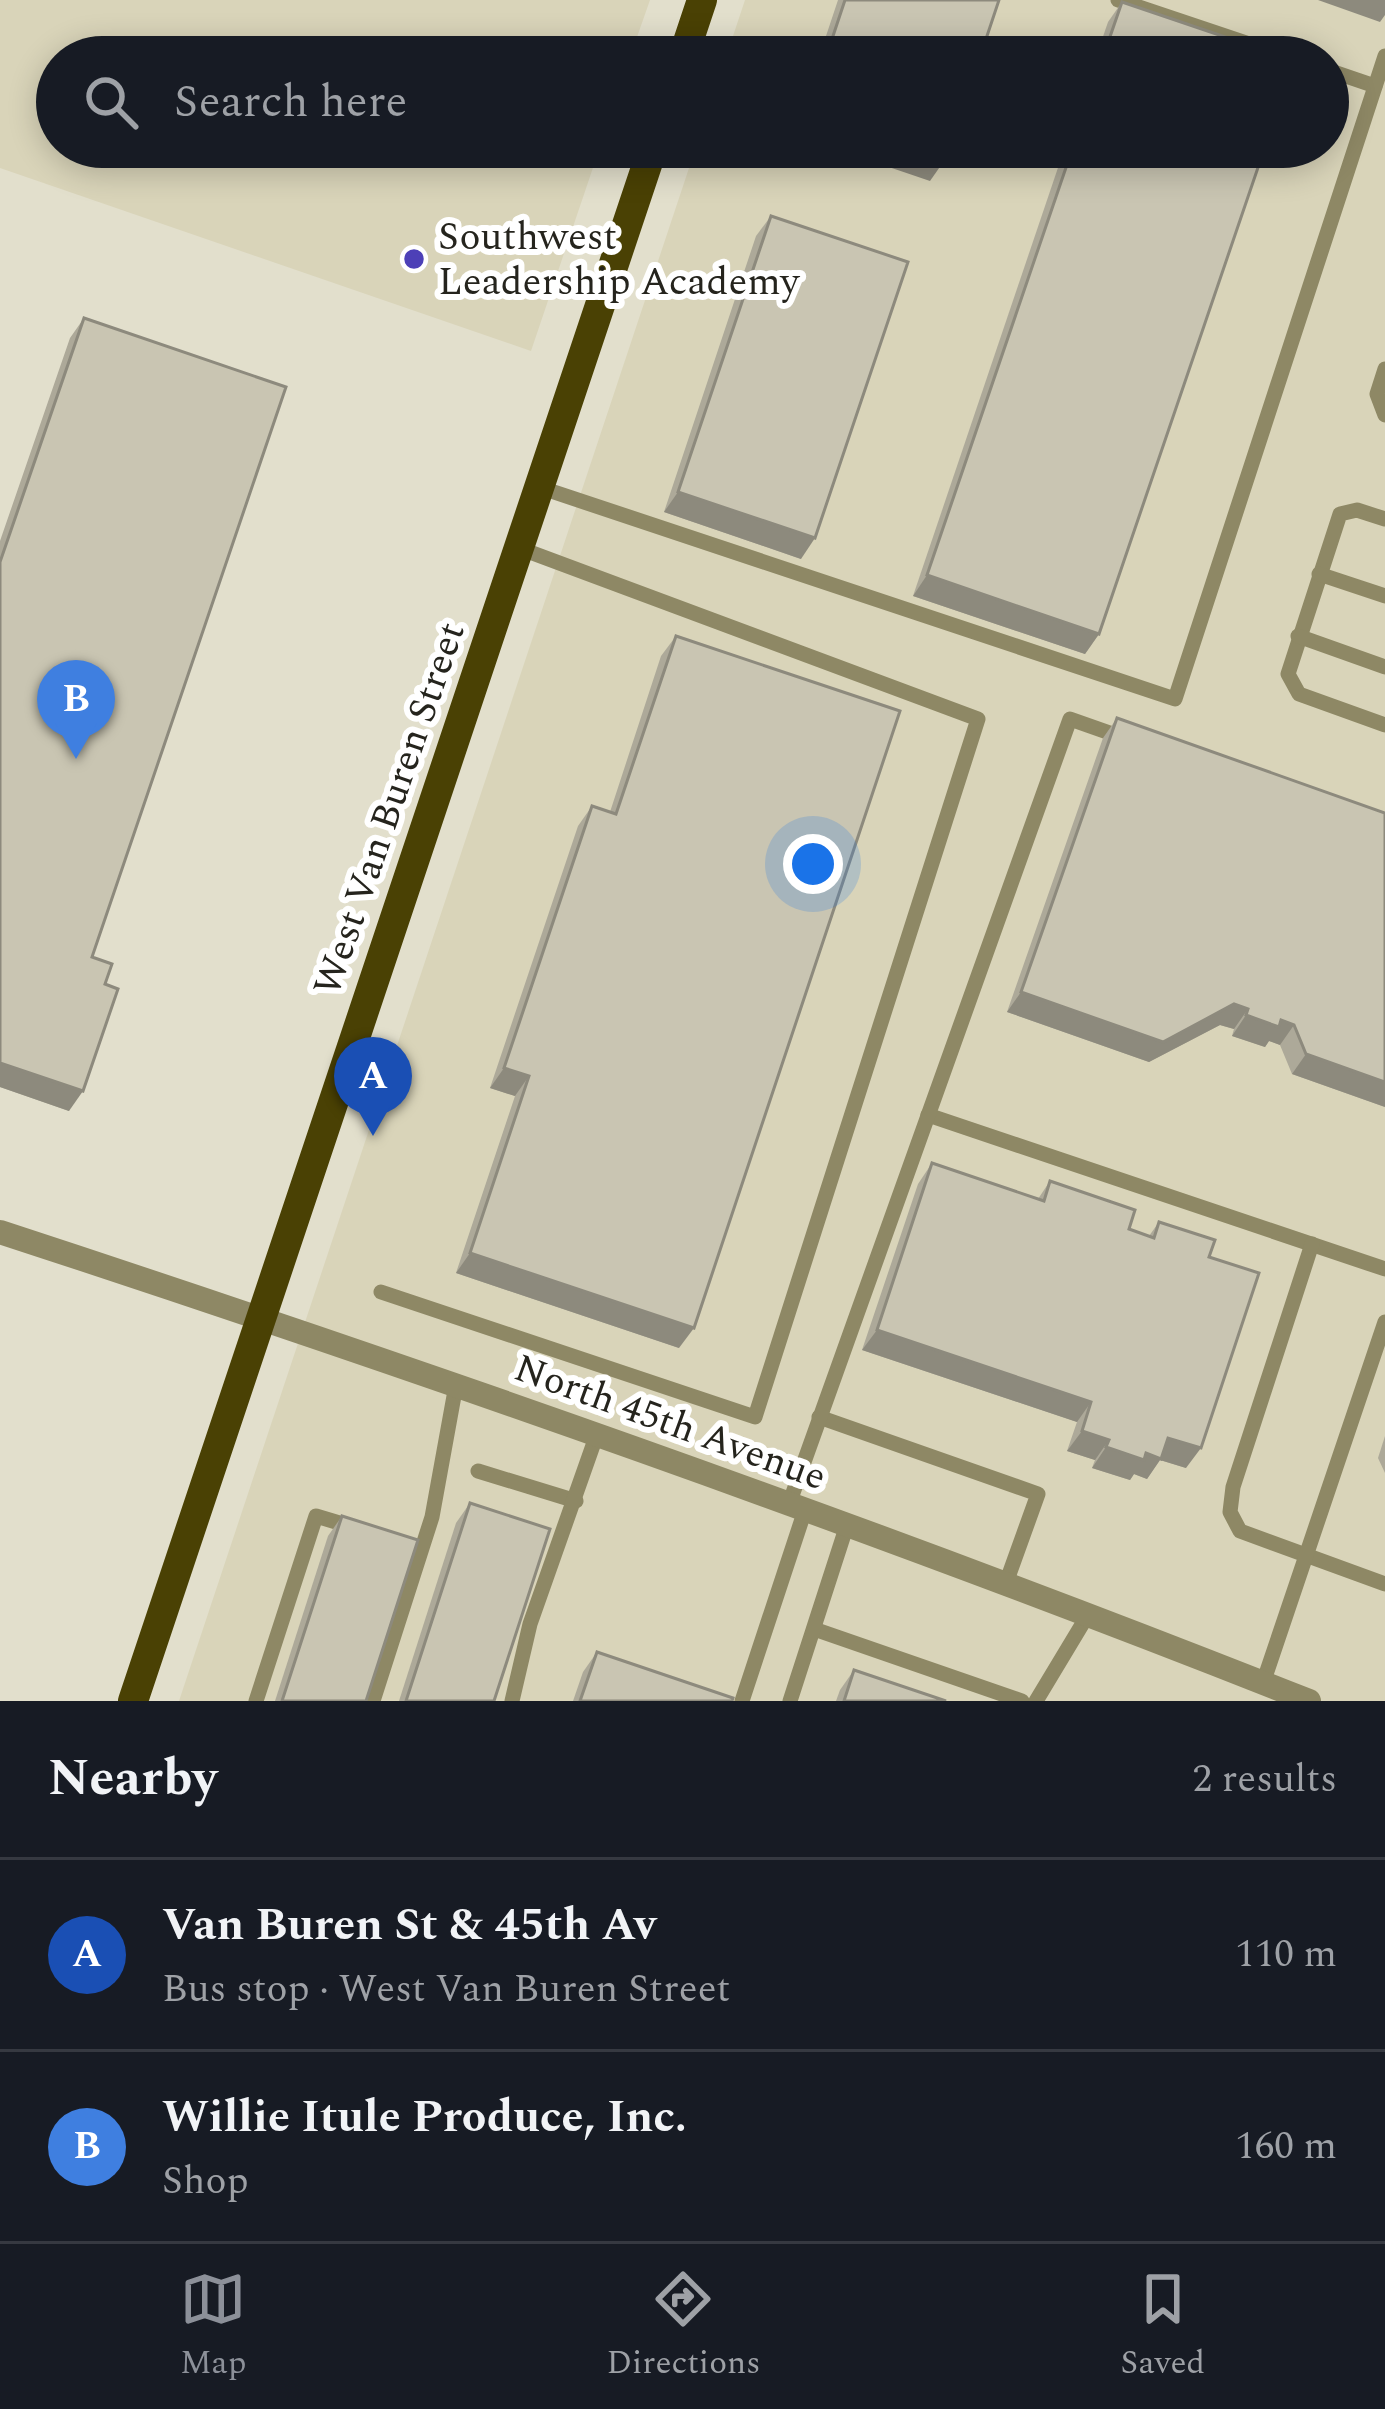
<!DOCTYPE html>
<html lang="en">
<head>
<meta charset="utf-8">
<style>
  :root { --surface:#171b24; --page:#20242c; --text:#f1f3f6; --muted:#9ea1a6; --line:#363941; --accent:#8c9099 }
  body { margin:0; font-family:Spectral,serif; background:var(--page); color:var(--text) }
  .you { position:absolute; left:813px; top:864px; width:42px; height:42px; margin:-30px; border:9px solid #fff; border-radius:50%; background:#1a73e8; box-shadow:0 0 0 18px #1a73e833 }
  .badge { display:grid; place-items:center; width:78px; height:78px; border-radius:50%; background:var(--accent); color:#fff; font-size:39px; font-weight:700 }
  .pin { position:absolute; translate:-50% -99px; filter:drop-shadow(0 3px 6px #0008) }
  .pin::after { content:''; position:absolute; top:63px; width:42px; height:36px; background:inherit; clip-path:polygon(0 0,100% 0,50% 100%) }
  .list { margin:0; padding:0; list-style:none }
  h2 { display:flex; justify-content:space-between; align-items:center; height:156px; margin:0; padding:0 48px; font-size:51px }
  h2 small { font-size:39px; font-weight:400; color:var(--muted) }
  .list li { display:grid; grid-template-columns:78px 1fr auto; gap:36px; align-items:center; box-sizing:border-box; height:192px; padding:0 48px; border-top:3px solid var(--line) }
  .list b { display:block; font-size:45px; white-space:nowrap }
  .list p { margin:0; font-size:39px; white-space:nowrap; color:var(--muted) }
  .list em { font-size:39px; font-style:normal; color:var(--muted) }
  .icon { flex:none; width:66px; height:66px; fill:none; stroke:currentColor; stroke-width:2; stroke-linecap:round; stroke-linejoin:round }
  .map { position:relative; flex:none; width:1385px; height:1701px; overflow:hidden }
  .search { position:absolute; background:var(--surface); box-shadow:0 6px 30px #0003; left:36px; right:36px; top:36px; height:132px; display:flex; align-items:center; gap:30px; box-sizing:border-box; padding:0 42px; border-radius:66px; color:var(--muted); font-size:45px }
  .sheet { height:540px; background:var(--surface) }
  nav { display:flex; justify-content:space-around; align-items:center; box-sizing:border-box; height:168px; border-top:3px solid var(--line); background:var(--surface); font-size:33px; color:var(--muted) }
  nav a { display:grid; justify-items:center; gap:6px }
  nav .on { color:var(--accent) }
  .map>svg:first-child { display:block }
</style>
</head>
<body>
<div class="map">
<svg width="1385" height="1701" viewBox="0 0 1385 1701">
  <rect width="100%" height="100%" fill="#e2dfcc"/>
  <!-- built -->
  <g fill="#d9d4b9">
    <polygon points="0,0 650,0 630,57 57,57 57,147 600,147 531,351 0,168"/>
    <polygon points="745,0 1385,0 1385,1701 179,1701 696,147 1328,147 1328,57 726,57"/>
  </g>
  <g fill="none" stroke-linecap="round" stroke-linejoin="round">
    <!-- service -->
    <g stroke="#8e8865" stroke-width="15">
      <polyline points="1118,0 1288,57"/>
      <polyline points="1328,70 1375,86"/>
      <polyline points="1385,369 1377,394 1385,415"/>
      <polyline points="539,487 1175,699 1385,56"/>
      <polyline points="1385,519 1357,510 1340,514 1288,674 1299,694 1385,725"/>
      <polyline points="1319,574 1385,596"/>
      <polyline points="1298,636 1385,667"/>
      <polyline points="928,1115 1385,1269"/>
      <polyline points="1312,1244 1233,1487 1230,1512 1240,1531 1385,1584"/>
      <polyline points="381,1292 755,1417 978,719 519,548"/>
      <polyline points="819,1417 1038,1494 1006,1583"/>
      <polyline points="478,1471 576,1501"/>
      <polyline points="789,1504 1070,719 1124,738"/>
      <polyline points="814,1629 1022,1701"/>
      <polyline points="1263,1683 1385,1322"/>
      <polyline points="256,1701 316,1516 356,1528"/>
      <polyline points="373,1701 432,1517 456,1385"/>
      <polyline points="512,1701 530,1624 597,1434"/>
      <polyline points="742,1701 805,1510"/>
      <polyline points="790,1701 847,1525"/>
      <polyline points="1036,1701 1089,1613"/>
    </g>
    <!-- minor -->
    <path stroke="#8e8865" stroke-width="24" d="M0 1232C440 1376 878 1530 1309 1701"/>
    <!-- primary -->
    <g stroke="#4a4104" stroke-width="30">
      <polyline points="683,57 702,0"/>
      <polyline points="133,1701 653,147"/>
    </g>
  </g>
  <!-- wall -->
  <g fill="#ada999">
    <polygon points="838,0 999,0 980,57 819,57"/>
    <polygon points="1122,2 1284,57 1096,57 1108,22"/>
    <polygon points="1065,147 1265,147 1099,634 1085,654 913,596"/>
    <polygon points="771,216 801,559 664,512 756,236"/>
    <polygon points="84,318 92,957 105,984 69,1111 0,1087 0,541 70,338"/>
    <polygon points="676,636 679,1348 456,1273 515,1096 490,1088 578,826 592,806 610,812 661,656"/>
    <polygon points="1117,718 1385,1107 1292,1074 1280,1045 1269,1041 1265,1047 1232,1036 1234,1029 1220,1025 1149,1062 1007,1012 1103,738"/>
    <polygon points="932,1163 1038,1199 1050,1181 1129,1229 1149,1236 1159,1222 1209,1257 1186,1468 1160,1460 1147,1479 1134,1474 1130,1480 1092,1468 1095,1460 1067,1451 1077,1422 862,1350 918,1184"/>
    <polygon points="1385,1436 1385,1473 1378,1458"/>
    <polygon points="470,1503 494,1701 399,1701 456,1523"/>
    <polygon points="342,1516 366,1701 275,1701 328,1536"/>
    <polygon points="597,1652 732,1701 573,1701 583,1672"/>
    <polygon points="854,1670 946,1701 836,1701 840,1690"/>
  </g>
  <!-- shaded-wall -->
  <g fill="#8d8a7d">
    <polygon points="1318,0 1385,0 1385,15 1380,22"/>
    <polygon points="830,147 903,147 944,161 930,181"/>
    <polygon points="678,492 815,538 801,559 664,512"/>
    <polygon points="927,575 1099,634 1085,654 913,596"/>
    <polygon points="1021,992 1234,1004 1248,1009 1234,1029 1220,1025 1149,1062 1007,1012"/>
    <polygon points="1246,1015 1281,1020 1294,1025 1280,1045 1269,1041 1265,1047 1232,1036"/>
    <polygon points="1306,1054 1385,1082 1385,1107 1292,1074"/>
    <polygon points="0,1063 83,1091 69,1111 0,1087"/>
    <polygon points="504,1068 529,1076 515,1096 490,1088"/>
    <polygon points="470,1253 694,1328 679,1348 456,1273"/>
    <polygon points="877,1330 1091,1402 1077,1422 862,1350"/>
    <polygon points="1082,1431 1109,1440 1095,1460 1067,1451"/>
    <polygon points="1168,1438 1201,1448 1186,1468 1160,1460 1147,1479 1134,1474 1130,1480 1092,1468 1106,1447 1146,1453"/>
  </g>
  <!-- building -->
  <g fill="#c9c5b2" stroke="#8d8a7d" stroke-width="3">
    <polygon points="845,0 999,0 980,57 826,57"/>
    <polygon points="1122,2 1284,57 1103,57"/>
    <polygon points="903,147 949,147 944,161"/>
    <polygon points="1073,147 1265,147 1099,634 927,575"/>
    <polygon points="771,216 908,262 815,538 678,492"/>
    <polygon points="84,318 286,387 92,957 112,964 105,984 118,989 83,1091 0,1063 0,562"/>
    <polygon points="676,636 900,711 694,1328 470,1253 529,1076 504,1068 592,806 616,814"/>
    <polygon points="1117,718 1385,813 1385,1082 1306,1054 1294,1025 1281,1020 1279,1027 1246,1015 1248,1009 1234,1004 1163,1042 1021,992"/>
    <polygon points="932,1163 1044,1201 1050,1181 1135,1210 1129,1229 1154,1238 1159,1222 1215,1240 1209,1257 1259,1273 1201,1448 1168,1438 1161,1459 1146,1453 1144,1460 1106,1447 1109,1440 1082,1431 1091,1402 877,1330"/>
    <polygon points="470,1503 550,1529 494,1701 406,1701"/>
    <polygon points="342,1516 418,1540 366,1701 282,1701"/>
    <polygon points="597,1652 733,1698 732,1701 580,1701"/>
    <polygon points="854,1670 946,1701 844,1701"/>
  </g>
  <!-- markers -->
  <circle fill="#4d40b7" stroke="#fff" stroke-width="4.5" cx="414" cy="259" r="12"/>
  <g text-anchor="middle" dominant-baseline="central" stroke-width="12" stroke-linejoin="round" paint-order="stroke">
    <!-- poi labels -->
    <g font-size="39" fill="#25241d" stroke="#fff" text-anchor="start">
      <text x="438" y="237">Southwest<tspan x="438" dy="45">Leadership Academy</tspan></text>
    </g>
    <!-- street labels -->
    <g font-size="39" fill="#25241d" stroke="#fff">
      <text transform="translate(390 809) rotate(-71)">West Van Buren Street</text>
      <text transform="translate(670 1423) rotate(20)">North 45th Avenue</text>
    </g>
  </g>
</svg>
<div class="you"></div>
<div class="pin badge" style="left:373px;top:1136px;background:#1a4fb4">A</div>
<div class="pin badge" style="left:76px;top:759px;background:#3f7fe0">B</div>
<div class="search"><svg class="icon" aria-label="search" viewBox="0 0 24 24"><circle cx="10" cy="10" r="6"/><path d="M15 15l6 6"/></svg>Search here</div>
</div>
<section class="sheet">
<h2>Nearby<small>2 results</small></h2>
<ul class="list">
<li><span class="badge" style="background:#1a4fb4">A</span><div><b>Van Buren St &amp; 45th Av</b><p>Bus stop · West Van Buren Street</p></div><em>110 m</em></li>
<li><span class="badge" style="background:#3f7fe0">B</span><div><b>Willie Itule Produce, Inc.</b><p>Shop</p></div><em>160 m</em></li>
</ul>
</section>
<nav>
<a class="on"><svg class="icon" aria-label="map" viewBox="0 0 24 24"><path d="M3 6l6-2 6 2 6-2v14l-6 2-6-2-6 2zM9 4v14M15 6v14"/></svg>Map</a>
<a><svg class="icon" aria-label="directions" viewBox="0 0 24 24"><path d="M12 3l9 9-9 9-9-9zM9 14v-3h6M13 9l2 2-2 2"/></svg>Directions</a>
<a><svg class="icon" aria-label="saved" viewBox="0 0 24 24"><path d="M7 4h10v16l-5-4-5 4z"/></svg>Saved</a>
</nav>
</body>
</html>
